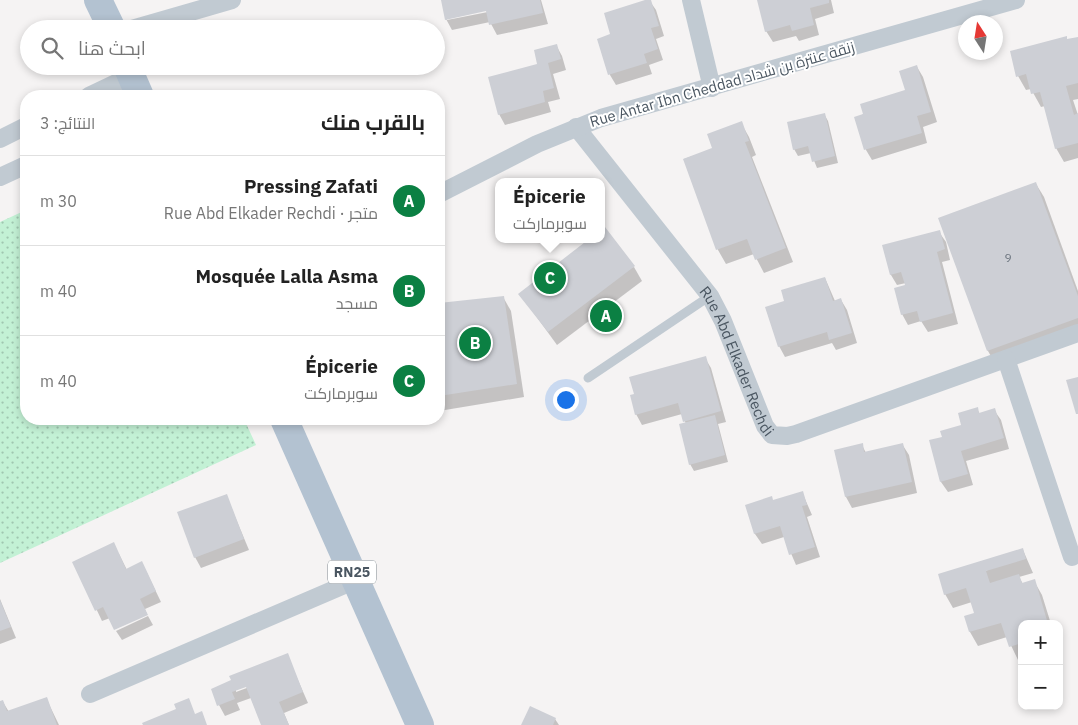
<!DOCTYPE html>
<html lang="ar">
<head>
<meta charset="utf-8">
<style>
  :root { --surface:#fff; --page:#f6f6f6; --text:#222; --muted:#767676; --line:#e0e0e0; --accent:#0b8043 }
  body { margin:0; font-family:"IBM Plex Sans",Cairo,sans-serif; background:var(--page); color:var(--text); direction:rtl }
  .controls { position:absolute; right:15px; bottom:15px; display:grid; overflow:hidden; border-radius:10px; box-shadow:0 2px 8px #0003 }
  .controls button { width:45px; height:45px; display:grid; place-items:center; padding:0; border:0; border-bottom:1px solid var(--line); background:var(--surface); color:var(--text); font:25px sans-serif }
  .compass { position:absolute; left:958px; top:15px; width:45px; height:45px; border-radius:50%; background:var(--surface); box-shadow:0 2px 8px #0003; rotate:348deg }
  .you { position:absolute; left:565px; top:399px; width:18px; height:18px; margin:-12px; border:4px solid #fff; border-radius:50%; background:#1a73e8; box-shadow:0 0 0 8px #1a73e833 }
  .badge { display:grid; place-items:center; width:32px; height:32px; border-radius:50%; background:var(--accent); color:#fff; font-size:16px; font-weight:700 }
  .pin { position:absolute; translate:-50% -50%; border:2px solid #fff; box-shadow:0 1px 5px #0006 }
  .popup { position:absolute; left:495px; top:178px; width:110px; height:65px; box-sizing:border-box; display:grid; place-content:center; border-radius:10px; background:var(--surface); filter:drop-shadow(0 1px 4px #0005); font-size:16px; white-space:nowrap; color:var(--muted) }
  .popup b { font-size:19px; color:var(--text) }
  .popup::after { content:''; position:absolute; left:50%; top:100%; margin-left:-10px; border:10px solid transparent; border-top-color:var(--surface) }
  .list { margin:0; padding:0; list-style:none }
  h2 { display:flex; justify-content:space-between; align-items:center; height:65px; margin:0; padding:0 20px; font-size:21px }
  h2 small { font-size:16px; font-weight:400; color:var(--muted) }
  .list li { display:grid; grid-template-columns:32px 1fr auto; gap:15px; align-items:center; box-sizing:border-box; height:90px; padding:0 20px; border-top:1px solid var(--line) }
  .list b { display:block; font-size:19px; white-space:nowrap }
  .list p { margin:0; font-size:16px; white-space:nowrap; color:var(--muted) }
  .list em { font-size:16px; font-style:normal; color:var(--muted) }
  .icon { flex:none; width:28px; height:28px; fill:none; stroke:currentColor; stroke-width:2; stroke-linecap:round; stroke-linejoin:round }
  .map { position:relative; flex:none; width:1078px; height:725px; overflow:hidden; direction:ltr }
  .search { position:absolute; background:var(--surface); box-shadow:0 2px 8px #0003; left:20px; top:20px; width:425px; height:55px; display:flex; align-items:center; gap:12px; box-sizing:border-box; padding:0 18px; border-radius:28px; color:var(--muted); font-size:19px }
  .panel { position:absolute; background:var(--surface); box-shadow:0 2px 8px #0003; left:20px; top:90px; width:425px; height:335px; border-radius:20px; direction:rtl }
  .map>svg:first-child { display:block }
</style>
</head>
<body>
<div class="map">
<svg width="1078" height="725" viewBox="0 0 1078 725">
  <defs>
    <pattern id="grass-dots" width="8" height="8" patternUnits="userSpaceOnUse" patternTransform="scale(1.25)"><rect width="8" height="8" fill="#c3f1d5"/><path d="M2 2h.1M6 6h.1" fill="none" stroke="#a0c6b0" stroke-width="1.8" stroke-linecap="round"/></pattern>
  </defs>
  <rect width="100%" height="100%" fill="#f5f3f3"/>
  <!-- grass -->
  <polygon fill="url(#grass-dots)" points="26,210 26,419 244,419 256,445 0,563 0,222"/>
  <!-- shadow -->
  <g fill="#0003" fill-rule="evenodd">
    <path d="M442 0H541L548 24 497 35 490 22 452 30 446 19ZM492 8 493 11 447 20V18Z"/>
    <polygon points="649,0 656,10 664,36 656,39 663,60 649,65 652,74 616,85 610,75 599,40 612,35"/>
    <polygon points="758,0 831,0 834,13 815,19 819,35 799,41 796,36 773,42 766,31"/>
    <polygon points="1078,38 1078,99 1073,100 1078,115 1078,158 1064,162 1056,148 1045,106 1041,107 1031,89 1026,90 1018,76 1068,41"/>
    <polygon points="556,45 562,56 566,70 553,74 560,99 548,102 551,112 505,125 499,114"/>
    <polygon points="917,67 923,77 937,122 923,127 927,143 872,160 866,150 856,118 907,91"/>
    <polygon points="824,114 828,121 838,163 817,168 811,153 798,156 794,149"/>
    <polygon points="741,123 749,137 756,155 752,157 793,262 764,273 754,254 726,264 718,250 684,159 713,149"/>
    <polygon points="1036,184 1044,197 1078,291 1078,335 996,365 988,351 939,219"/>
    <polygon points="939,232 946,242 950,260 942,262 958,324 928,332 921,321 908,325 902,314 906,286 906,283 897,285 891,275 884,246"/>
    <polygon points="634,267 642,281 557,345 520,294"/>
    <polygon points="825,278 835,301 841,300 847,310 857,343 836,350 832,343 785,357 779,346 786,302"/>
    <polygon points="503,297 511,311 524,397 439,411 439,304"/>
    <polygon points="705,358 711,368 726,422 718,424 728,462 694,471 690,464 686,424 682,414 642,425 636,414"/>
    <polygon points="977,409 980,414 994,410 1001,420 1009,449 966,461 973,485 948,492 941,482 943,437 963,426"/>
    <polygon points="902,444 909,455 917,493 852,508 846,497 836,451 862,445 866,453"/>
    <polygon points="802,492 812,515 807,517 820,557 796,565 784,537 762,544 755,534 746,506 773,502"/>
    <polygon points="226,495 249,550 201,568 195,557"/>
    <polygon points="1023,550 1033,573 1019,577 1023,584 1034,581 1042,595 1051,624 1022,624 1022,659 1018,660 1007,637 978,646 970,632 966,616 975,614 972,602 953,608 945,594"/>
    <polygon points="119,554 127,570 147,573 161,602 145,609 147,614 115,629 110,618 102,621 74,562"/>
    <polygon points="0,599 16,638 0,644"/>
    <polygon points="148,616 153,625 122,640 116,631"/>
    <path d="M287 655 308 703 284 713 289 725H262L251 698 237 703 240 710 225 716 219 705 233 681ZM251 684 252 686 236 692V690Z"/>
    <polygon points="46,698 59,725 0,725 0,703 3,702 9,712"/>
    <polygon points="555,719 559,725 522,725"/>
  </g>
  <!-- building -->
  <g fill="#cdcfd5">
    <polygon points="441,0 540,0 543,13 489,25 486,11 445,20"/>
    <polygon points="645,0 651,0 659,26 651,28 658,49 644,54 647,63 608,75 597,39 610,34 604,13"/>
    <polygon points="757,0 829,0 829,3 810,8 814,25 792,31 790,25 765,32"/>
    <polygon points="1067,36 1067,39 1078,37 1078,83 1066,86 1074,115 1078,113 1078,143 1055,149 1040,92 1031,94 1026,74 1016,77 1010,51"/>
    <polygon points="557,44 561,59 548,63 554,88 543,91 545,102 498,115 488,77 537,64 534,50"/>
    <polygon points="917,65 931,112 917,116 922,133 864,150 854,117 863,114 860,104 905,90 899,71"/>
    <polygon points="825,113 835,156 812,162 808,146 793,150 787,122"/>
    <polygon points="742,121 749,141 745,142 786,248 755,260 747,239 716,250 683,159 712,148 707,134"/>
    <polygon points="1036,182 1078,296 1078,318 987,351 938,218"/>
    <polygon points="605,227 635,266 548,332 518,294 589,239 601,239 601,230"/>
    <polygon points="940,230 945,249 937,252 953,313 920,322 917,311 901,315 894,288 905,285 901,272 890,275 882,245"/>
    <polygon points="825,277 833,301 841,298 852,333 829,340 827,332 778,347 765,307 784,301 781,290"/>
    <polygon points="504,296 517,384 439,396 439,303"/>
    <polygon points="706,356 721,411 683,422 678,403 635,415 630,395 634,394 629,377"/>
    <polygon points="1078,377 1078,414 1076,414 1066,380"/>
    <polygon points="978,407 979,413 995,408 1004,438 961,451 968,474 940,482 929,440 942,437 940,431 961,425 958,413"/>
    <polygon points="715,415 725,455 689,465 679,424"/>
    <polygon points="863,443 864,452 903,443 912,482 845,497 834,450"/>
    <polygon points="803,491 807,505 802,506 815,547 789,555 780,526 754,534 745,505 772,496 773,500"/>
    <polygon points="227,494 244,539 194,558 177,512"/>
    <polygon points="114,542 126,569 142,561 156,591 140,599 148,615 114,630 103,607 95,611 72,562"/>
    <polygon points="1023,548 1026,559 986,571 990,583 1019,574 1022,583 1035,579 1048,624 1022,624 1022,643 1009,647 1001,623 969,632 964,616 974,613 966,588 944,595 938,574"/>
    <polygon points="0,600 11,627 0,631"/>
    <polygon points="288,653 303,692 279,702 289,725 261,725 246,687 232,692 235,699 217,706 211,689 231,680 229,676"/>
    <polygon points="47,697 57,725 0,725 0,701 3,700 7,711"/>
    <polygon points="189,698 195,714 202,711 207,725 143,725 142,723 176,709 174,704"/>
    <polygon points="530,706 556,718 553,725 521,725"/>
  </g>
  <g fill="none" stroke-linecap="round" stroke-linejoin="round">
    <!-- lane -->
    <polyline stroke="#c1cad2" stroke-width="9" points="588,378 710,296"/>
    <!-- street -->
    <g stroke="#c1cad2" stroke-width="18">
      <polyline points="691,0 712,88"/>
      <polyline points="132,29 232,0"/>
      <polyline points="89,96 131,76"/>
      <path id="s1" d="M576 127 710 296 723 321 765 426 772 435 787 436 796 434 1078 333"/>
      <polyline points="0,139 26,126"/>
      <polyline points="0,177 26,165"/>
      <polyline points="439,194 537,144 601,118 1016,0"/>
      <polyline points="1006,359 1072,557"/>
      <polyline points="90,694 356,580"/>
    </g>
    <!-- primary -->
    <g stroke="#b3c2d1" stroke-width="28">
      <polyline points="98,0 112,29"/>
      <polyline points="127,66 140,96"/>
      <polyline points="284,419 420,725"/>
    </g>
  </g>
  <g text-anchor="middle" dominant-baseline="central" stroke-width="4" stroke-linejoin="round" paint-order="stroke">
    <!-- number labels -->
    <g font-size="12" fill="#6b747e">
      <text x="1008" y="257">9</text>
    </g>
    <!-- shield labels -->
    <rect fill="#fff" stroke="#808990" stroke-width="1" x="328" y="560.5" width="48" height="23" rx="4"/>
    <g font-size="14" font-weight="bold" fill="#4a5661">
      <text x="352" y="572">RN25</text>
    </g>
    <!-- street labels -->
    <g font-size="15" fill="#4a5661" stroke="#fff">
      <text transform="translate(722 84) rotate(-16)">Rue Antar Ibn Cheddad زنقة عنترة بن شداد</text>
      <text stroke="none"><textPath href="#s1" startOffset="286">Rue Abd Elkader Rechdi</textPath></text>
    </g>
  </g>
</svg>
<div class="controls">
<button>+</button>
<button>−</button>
</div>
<svg class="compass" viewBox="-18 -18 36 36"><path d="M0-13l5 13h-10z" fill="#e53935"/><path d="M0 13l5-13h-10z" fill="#767676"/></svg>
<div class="you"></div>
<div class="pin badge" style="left:606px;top:316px">A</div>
<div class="pin badge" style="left:475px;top:343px">B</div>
<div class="pin badge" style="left:550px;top:278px">C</div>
<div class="popup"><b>Épicerie</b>سوبرماركت</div>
<div class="search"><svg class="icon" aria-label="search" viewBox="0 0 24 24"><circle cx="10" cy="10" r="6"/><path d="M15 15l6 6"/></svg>ابحث هنا</div>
<section class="panel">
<h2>بالقرب منك<small>النتائج: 3</small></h2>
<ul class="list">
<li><span class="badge">A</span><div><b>Pressing Zafati</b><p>متجر · Rue Abd Elkader Rechdi</p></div><em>30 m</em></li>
<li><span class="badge">B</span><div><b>Mosquée Lalla Asma</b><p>مسجد</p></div><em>40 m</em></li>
<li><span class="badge">C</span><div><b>Épicerie</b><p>سوبرماركت</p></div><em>40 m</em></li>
</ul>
</section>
</div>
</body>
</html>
